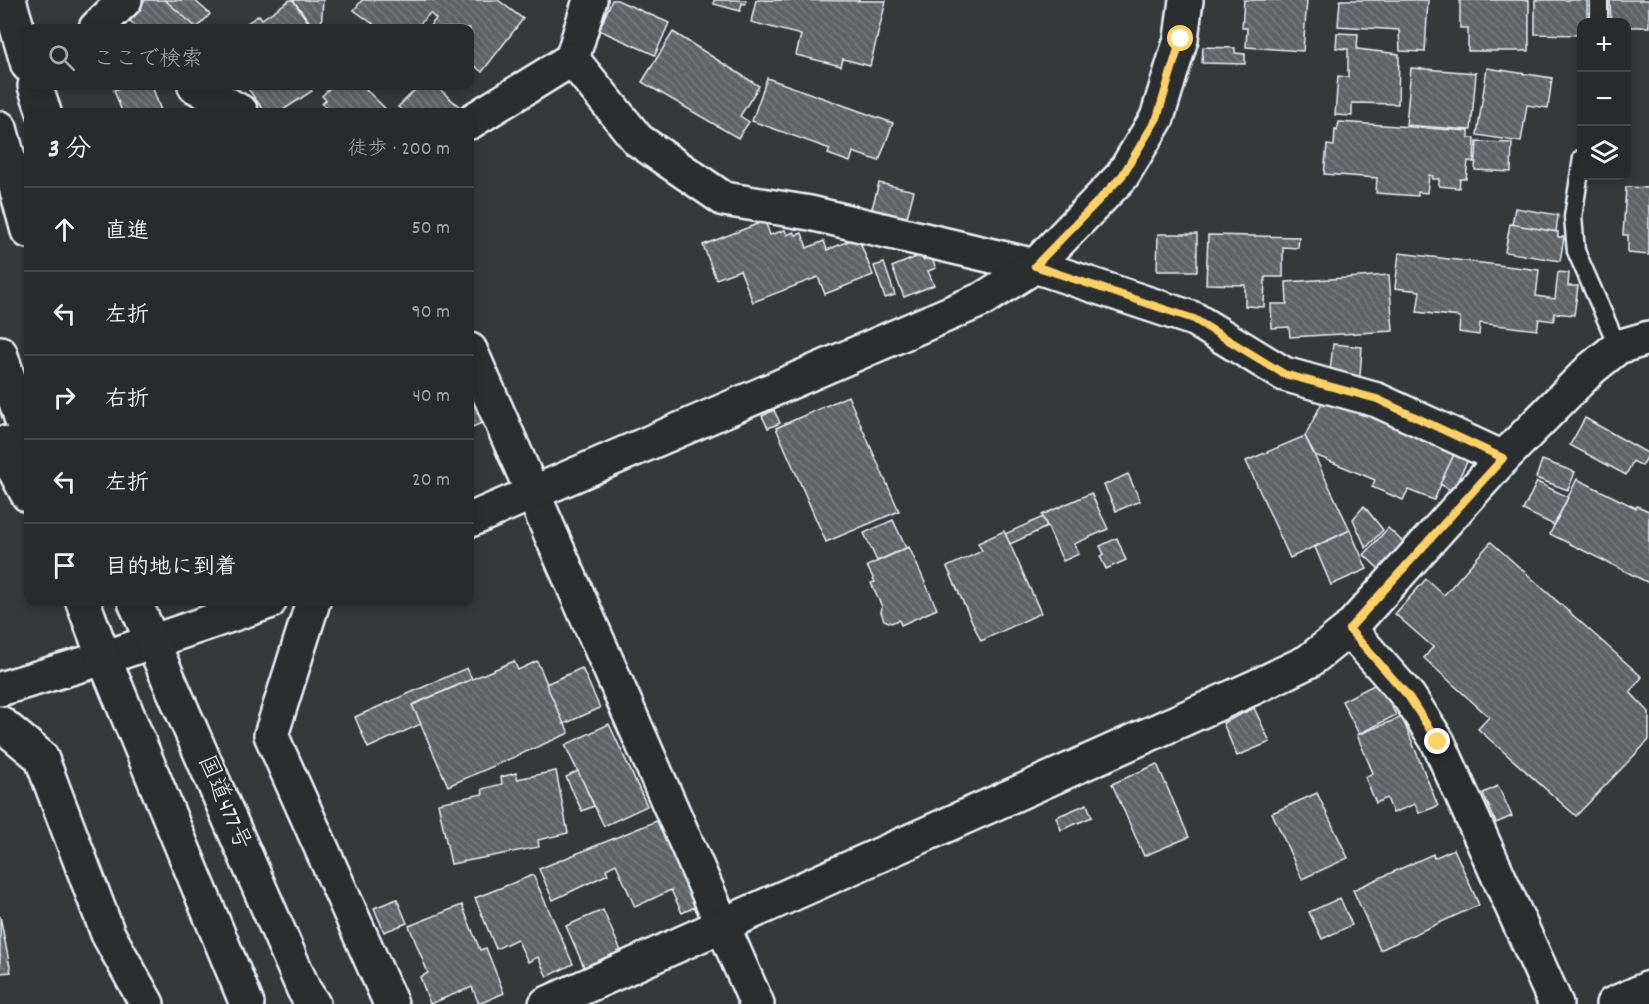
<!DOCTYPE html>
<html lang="ja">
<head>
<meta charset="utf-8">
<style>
  :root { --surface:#282b2c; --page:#343738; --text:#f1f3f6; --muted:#a5a7a9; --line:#444748 }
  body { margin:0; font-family:Dekko,"Klee One",sans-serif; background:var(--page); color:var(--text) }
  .controls { position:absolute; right:18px; top:18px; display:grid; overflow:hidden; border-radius:12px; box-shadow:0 3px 9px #0003 }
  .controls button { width:54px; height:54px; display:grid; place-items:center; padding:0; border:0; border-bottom:2px solid var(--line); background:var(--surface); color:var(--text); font:30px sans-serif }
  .stop { position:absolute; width:18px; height:18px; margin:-14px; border:4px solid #ffd166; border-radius:50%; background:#fff }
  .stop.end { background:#ffd166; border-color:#fff; box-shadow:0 2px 6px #0008 }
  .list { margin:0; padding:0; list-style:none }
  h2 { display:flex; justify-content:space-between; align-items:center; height:78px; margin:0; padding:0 24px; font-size:26px }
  h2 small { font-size:20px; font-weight:400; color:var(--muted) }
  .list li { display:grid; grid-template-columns:39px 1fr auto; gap:18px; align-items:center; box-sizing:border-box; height:84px; padding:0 24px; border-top:2px solid var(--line) }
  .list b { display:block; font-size:22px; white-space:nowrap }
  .list em { font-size:20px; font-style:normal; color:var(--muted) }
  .icon { flex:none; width:33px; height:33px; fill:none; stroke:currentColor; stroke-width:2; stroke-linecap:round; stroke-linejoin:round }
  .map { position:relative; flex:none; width:1649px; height:1004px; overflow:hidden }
  .search { position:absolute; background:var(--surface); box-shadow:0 3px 9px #0003; left:24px; top:24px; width:450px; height:66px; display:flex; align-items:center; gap:15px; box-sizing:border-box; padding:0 21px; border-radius:12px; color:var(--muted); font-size:22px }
  .panel { position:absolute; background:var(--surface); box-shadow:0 3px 9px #0003; left:24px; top:108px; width:450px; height:498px; border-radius:12px }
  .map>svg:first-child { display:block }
</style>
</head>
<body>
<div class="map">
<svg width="1649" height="1004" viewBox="0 0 1649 1004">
  <defs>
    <pattern id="building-back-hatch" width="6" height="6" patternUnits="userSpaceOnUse" patternTransform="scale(1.5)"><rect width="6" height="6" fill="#5f6365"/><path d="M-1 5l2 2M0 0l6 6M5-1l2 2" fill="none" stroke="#767a7c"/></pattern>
  </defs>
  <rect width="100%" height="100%" fill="#35393a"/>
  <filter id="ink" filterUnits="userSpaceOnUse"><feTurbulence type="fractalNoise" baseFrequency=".0167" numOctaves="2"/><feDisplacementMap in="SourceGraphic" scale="12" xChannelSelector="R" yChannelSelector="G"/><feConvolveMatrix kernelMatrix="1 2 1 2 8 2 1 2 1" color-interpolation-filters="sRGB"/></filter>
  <g filter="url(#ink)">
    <!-- building -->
    <g fill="url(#building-back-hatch)" stroke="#e8f1f8" stroke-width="1.5">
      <polygon points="145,0 165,0 198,28 138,28 128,19"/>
      <polygon points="165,0 194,0 210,14 197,28"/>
      <polygon points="290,0 293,0 312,28 240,28 259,15 262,19"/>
      <polygon points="293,0 323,0 321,28 314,28"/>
      <polygon points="362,0 498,0 523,19 482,72 470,62 470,28 428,28 436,19 430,13 420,24 424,28 370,28 373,24 354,10"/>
      <polygon points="612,0 617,0 669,23 655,55 599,30"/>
      <polygon points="714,0 746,0 745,4 742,3 740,11 714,4"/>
      <polygon points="756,0 886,1 870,66 843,59 841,66 796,55 801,35 751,22"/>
      <polygon points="1244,0 1307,0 1303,51 1246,47 1247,28 1242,28"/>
      <polygon points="1340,0 1428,0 1425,52 1400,51 1399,30 1338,26"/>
      <polygon points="1460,0 1529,0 1529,51 1468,51 1468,28 1460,28"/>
      <polygon points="1535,0 1587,0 1587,22 1582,22 1582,35 1535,34"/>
      <polygon points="1610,0 1649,0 1649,27 1626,27 1626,22 1611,22"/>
      <polygon points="673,32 759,86 740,116 749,122 738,138 642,82"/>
      <polygon points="1337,33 1358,34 1357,49 1399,54 1398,104 1352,103 1352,116 1335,115 1338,76 1348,77 1348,49 1336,48"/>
      <polygon points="1203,47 1235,48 1235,53 1245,54 1245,64 1202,63"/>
      <polygon points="1411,68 1476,73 1471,130 1406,125"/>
      <polygon points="1487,68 1552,78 1548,108 1527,105 1521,142 1477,135"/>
      <polygon points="767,78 893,123 879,161 853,152 850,162 828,154 830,149 752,121"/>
      <polygon points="127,86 152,86 161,111 155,112 122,112 114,90"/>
      <polygon points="246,86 308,86 312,91 280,112 265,112"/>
      <polygon points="332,86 362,86 389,112 331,112 322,104 326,100 322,96"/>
      <polygon points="419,86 436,86 461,108 454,112 404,112 398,107"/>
      <polygon points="1339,122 1469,131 1469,138 1475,138 1474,162 1468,161 1466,179 1460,179 1459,188 1439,186 1439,179 1432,179 1433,176 1429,175 1427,193 1418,192 1418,196 1376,193 1377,178 1324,174 1327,145 1334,146 1335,130 1337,131"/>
      <polygon points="1477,142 1512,143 1511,172 1475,170"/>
      <polygon points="879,183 914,191 906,221 871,212"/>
      <polygon points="1626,187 1649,188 1649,255 1628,253 1628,235 1623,235"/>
      <polygon points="1515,208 1558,215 1556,232 1512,225"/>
      <polygon points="765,221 770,235 785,230 787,235 794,232 796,235 802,233 807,248 824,241 827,250 858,237 873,275 825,294 818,277 753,302 740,270 716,279 703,245"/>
      <polygon points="1510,224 1558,232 1558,237 1564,237 1560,261 1505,252"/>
      <polygon points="1158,234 1197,234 1197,271 1157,271"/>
      <polygon points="1208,235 1299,237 1298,248 1283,247 1283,277 1265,277 1264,307 1245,306 1245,285 1206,284"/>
      <polygon points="1399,253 1539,270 1536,296 1555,299 1558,272 1569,273 1568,286 1578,286 1574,315 1554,313 1554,321 1539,319 1537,330 1480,323 1479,335 1459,332 1460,317 1417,312 1420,291 1395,288"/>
      <polygon points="921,255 923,260 931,257 936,268 928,271 934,285 904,297 892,267"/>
      <polygon points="884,263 895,295 885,298 874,266"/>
      <polygon points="1389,275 1393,331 1290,337 1289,327 1272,328 1271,304 1287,304 1286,282"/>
      <polygon points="1333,344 1362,347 1360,376 1330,372"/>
      <polygon points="470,383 487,421 470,428"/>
      <polygon points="1326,395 1421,438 1458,446 1434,500 1408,490 1403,500 1372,487 1375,480 1315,455 1305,436"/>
      <polygon points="848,396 899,511 826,542 776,428"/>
      <polygon points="774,410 780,423 768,428 762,416"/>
      <polygon points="1585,418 1649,454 1642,466 1633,461 1626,475 1570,445"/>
      <polygon points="1305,436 1350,530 1290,558 1246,461"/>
      <polygon points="1458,446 1471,454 1452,491 1440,484"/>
      <polygon points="1542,460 1575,472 1568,490 1536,478"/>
      <polygon points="1128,474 1140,501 1116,511 1104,485"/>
      <polygon points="1577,479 1636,508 1637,506 1649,511 1649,583 1550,534"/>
      <polygon points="1537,482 1568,497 1554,525 1523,510"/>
      <polygon points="1091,493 1108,529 1074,544 1079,554 1063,561 1042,515"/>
      <polygon points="1364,506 1383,530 1366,548 1353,519"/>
      <polygon points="1043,517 1047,527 1010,544 1005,534"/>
      <polygon points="893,520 906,548 877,561 864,533"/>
      <polygon points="1388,528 1404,543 1379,569 1364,555"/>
      <polygon points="1350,530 1367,569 1331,585 1315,547"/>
      <polygon points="1004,531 1041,613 981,641 947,567 982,551 978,543"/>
      <polygon points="1117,538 1126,560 1106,569 1100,556 1104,554 1100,546"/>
      <polygon points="1491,542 1642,677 1630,692 1649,712 1649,740 1576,816 1478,729 1489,717 1424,658 1433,647 1395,614 1426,579 1444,595"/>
      <polygon points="909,547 937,609 901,625 899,620 891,623 884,620 881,612 882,607 871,583 875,582 867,566"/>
      <polygon points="514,661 518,670 537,661 569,733 448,786 412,705"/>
      <polygon points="467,668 472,679 412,705 421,724 368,748 355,717"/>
      <polygon points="582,668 600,708 564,724 546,684"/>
      <polygon points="1380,682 1396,715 1359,734 1342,701"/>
      <polygon points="1254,708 1270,742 1237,756 1223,723"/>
      <polygon points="1402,717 1438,806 1419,813 1415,804 1393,813 1387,798 1376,803 1365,777 1373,773 1357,735"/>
      <polygon points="609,724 647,806 604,826 565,745"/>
      <polygon points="1157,764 1189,837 1144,856 1112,784"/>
      <polygon points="556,771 568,833 538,840 539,847 451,864 438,803 483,794 482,789 502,784 501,777 516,773 517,779"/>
      <polygon points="578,771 594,806 582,811 566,777"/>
      <polygon points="1498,786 1512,816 1496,823 1483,793"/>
      <polygon points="1317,793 1348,858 1302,879 1272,813"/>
      <polygon points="1087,804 1092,817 1061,830 1056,817"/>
      <polygon points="659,820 697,906 682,913 671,890 635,907 616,864 606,869 608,874 553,900 539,869"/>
      <polygon points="1454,849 1479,905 1380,950 1353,890 1433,854 1434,858"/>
      <polygon points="533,875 573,964 547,977 538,957 528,962 517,939 496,949 475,898"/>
      <polygon points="1340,898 1352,925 1322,939 1309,912"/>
      <polygon points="397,899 407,923 384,932 374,908"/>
      <polygon points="462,905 480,950 486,948 504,993 479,1004 472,987 430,1004 420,977 428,973 409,926"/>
      <polygon points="603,910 621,951 584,967 566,926"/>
      <polygon points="0,916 11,972 0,973"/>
    </g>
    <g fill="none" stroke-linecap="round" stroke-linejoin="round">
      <defs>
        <g id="lane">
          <polyline points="1599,0 1599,22"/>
          <polyline points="1582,158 1573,217 1576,251 1618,347"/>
        </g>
        <g id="street">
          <polyline points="9,0 28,65"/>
          <polyline points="96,28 125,0"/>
          <polyline points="572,59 590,0"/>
          <polyline points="35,86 44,112"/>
          <polyline points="195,86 241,112"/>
          <polyline points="470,122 572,59 638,140 724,199 810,213 1035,266 1194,319 1284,374 1377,400 1503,458"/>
          <polyline points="470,350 757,1004"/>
          <polyline points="313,602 271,735 391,1004"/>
          <polyline points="1349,629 1409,697 1438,742 1556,1004"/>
          <polyline points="0,723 41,757 108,934 147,1004"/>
          <polyline points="546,1004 1255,687 1309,661 1349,629 1503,458 1592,368 1618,347 1649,338"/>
          <polyline points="1613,1004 1649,988"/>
        </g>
        <g id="secondary">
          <polyline points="470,520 983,299 1035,266 1122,176 1157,118 1181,39 1186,0"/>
          <polyline points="0,689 104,658 269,602"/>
        </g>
        <g id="highway">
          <polyline points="0,128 28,231"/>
          <polyline points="0,353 28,439"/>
          <polyline points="0,443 28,495"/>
          <polyline points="83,602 104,658 247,1004"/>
          <polyline points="135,602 304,990 313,1004"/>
        </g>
      </defs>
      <!-- lane casing -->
      <use href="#lane" stroke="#e8f1f8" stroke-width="21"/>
      <!-- street casing -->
      <use href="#street" stroke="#e8f1f8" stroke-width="38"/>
      <!-- secondary casing -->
      <use href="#secondary" stroke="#e8f1f8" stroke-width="38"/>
      <!-- highway casing -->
      <use href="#highway" stroke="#e8f1f8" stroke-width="38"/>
      <!-- lane -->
      <use href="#lane" stroke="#2a2d2e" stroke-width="16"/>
      <!-- street -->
      <use href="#street" stroke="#2a2d2e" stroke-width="33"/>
      <!-- secondary -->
      <use href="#secondary" stroke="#2a2d2e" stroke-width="33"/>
      <!-- highway -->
      <use href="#highway" stroke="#2a2d2e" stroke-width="33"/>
    </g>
  </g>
  <g fill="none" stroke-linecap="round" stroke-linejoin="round" filter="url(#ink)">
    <!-- route -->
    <polyline stroke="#ffd166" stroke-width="8" points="1181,39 1157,118 1122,176 1035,266 1194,319 1284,374 1377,399 1503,458 1349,629 1409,697 1438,742"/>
  </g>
  <g text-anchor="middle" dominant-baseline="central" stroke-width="4.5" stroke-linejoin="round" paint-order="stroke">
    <!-- street labels -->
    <g font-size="24" fill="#e8f1f8" stroke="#2a2d2e">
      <text transform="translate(223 803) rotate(67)">国道477号</text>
    </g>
  </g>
</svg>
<div class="controls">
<button>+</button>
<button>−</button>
<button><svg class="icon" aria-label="layers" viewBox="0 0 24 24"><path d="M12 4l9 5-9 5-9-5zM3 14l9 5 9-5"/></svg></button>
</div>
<div class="stop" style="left:1181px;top:39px"></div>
<div class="stop end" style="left:1438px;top:742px"></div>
<div class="search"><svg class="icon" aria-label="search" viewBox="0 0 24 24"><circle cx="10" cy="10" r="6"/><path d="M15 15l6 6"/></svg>ここで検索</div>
<section class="panel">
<h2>3 分<small>徒歩 · 200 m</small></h2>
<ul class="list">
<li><svg class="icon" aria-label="ahead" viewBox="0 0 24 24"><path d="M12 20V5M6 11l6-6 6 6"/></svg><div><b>直進</b></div><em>50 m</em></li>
<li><svg class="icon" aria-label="left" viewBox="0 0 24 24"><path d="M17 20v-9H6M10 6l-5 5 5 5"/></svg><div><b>左折</b></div><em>90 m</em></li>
<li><svg class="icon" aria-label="right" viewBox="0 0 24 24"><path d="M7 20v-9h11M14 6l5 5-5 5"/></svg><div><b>右折</b></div><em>40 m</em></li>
<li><svg class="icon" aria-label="left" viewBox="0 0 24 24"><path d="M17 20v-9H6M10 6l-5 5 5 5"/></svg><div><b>左折</b></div><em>20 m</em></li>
<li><svg class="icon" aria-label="arrive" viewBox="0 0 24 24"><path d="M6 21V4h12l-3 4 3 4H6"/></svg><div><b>目的地に到着</b></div></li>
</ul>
</section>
</div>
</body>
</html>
